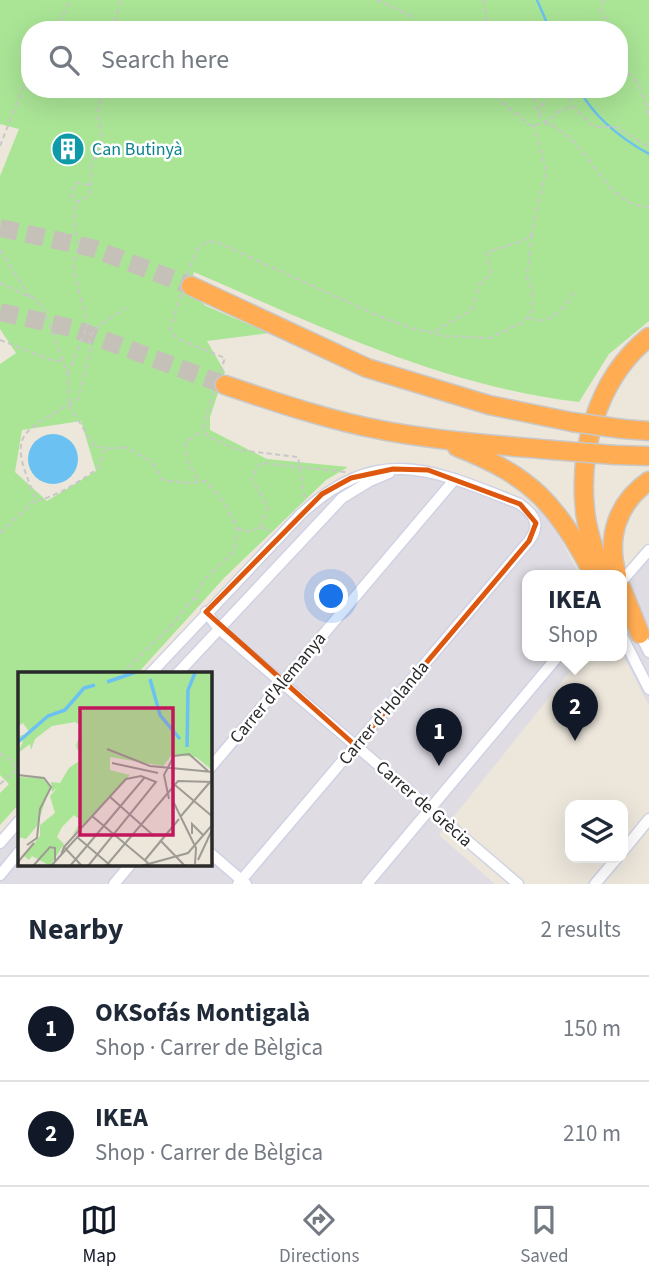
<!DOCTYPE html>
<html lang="en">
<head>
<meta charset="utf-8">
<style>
  :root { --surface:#fff; --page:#f6f6f7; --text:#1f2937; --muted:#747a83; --line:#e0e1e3; --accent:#111827 }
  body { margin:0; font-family:"Source Sans 3",sans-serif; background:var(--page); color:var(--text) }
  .controls { position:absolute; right:21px; bottom:21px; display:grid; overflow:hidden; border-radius:14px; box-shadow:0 7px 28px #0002 }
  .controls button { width:63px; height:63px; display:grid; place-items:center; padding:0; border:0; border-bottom:2px solid var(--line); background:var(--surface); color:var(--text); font:35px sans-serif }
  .you { position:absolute; left:332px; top:597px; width:24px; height:24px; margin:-18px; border:5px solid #fff; border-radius:50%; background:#1a73e8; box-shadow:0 0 0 10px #1a73e833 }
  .badge { display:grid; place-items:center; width:46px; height:46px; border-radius:50%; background:var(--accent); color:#fff; font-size:23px; font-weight:700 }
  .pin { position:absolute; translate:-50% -58px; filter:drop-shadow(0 2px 4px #0008) }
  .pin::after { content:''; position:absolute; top:37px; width:24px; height:21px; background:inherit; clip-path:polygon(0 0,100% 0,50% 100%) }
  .popup { position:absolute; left:522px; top:570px; width:105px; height:91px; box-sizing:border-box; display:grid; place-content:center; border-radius:14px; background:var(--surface); filter:drop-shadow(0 2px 5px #0005); font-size:23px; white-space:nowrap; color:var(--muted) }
  .popup b { font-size:26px; color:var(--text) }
  .popup::after { content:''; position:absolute; left:50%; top:100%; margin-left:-14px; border:14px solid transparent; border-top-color:var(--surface) }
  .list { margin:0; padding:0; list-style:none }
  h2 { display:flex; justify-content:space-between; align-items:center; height:91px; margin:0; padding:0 28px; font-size:30px }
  h2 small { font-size:23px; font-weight:400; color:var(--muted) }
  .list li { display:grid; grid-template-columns:46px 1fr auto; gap:21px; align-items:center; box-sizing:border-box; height:105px; padding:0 28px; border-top:2px solid var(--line) }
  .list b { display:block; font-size:26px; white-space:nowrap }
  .list p { margin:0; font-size:23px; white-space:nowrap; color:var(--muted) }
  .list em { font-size:23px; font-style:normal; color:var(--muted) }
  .icon { flex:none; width:38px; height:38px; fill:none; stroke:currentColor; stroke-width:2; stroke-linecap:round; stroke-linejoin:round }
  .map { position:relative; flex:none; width:649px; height:884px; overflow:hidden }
  .search { position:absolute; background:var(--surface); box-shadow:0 7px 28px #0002; left:21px; right:21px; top:21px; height:77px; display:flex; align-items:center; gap:18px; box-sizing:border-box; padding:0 24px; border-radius:28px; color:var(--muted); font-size:26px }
  .sheet { height:301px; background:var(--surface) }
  nav { display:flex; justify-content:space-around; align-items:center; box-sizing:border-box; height:98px; border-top:2px solid var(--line); background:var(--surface); font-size:19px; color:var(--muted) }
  nav a { display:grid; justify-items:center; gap:4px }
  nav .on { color:var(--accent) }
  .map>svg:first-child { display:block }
</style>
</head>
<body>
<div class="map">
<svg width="649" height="884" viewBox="0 0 649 884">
  <rect width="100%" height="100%" fill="#ece6db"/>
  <!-- industrial -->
  <g fill="#dfdce4">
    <polygon points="383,472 451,475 541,511 555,528 579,575 528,575 528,655 583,655 439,835 495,884 0,884 0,842 19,820 19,865 210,865 210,674 154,674 319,501 363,477"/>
    <polygon points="649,555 649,706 622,653 622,584"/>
  </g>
  <!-- green -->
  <path fill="#aae596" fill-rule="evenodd" d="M0 0H649V321L609 354 579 402C442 386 319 326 194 272L189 292 206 306 269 333 207 341 225 372 210 417V430L267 459 348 467 326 480 225 577 137 674H19V804L0 825V793L9 784 0 775V364L16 353 0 329V176L19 129 0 124ZM30 30H619V89H30ZM81 421 96 471 47 501 15 472 22 430Z"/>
  <!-- water -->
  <circle fill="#6bc2f2" cx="53" cy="459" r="25"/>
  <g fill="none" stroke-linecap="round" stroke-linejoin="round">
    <!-- stream -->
    <g stroke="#6bc2f2" stroke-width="2.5">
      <polyline points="537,0 550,30"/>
      <path d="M579 89C594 117 622 139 649 154"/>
    </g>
    <!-- highway-tunnel -->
    <g stroke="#c5c0b8" stroke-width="18" stroke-dasharray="18 9" stroke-linecap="butt">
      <polyline points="0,228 92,248 191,286"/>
      <polyline points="0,312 72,328 225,385"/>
    </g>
    <defs>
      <g id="street">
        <polyline points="622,581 649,550"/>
        <polyline points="206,612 219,629 518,884"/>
        <polyline points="640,634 649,652"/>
        <polyline points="622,636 649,689"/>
        <path d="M150 674 301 514C379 442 434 470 520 504 535 515 541 525 529 541L238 884"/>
        <polyline points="177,674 342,498 370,481 389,473"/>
        <polyline points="210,768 455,479"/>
        <polyline points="0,843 19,821"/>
        <polyline points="623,851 649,819"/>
        <polyline points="210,853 246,884"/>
        <polyline points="0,875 19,852"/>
        <polyline points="114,884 130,865"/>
        <polyline points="367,884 559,655"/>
        <polyline points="595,884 617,858"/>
      </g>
      <g id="highway">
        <polyline points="191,286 367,368 489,405 572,422"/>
        <path d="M225 385C278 403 331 421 386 431 441 441 496 445 552 450"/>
        <polyline points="623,429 649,431"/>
        <path d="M457 447C533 477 555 503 593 573"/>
        <polyline points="615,455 649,456"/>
        <path d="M602 575C597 556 589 538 586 518 577 454 596 379 649 337"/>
        <path d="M617 575C606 538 617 503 649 481"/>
        <polyline points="622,589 640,634"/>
      </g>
    </defs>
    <!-- street casing -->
    <use href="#street" stroke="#d0d2e3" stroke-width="13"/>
    <!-- highway casing -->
    <use href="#highway" stroke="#c8c8c8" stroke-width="21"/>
    <!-- path -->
    <g stroke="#c8c8c8" stroke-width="2" stroke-dasharray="5 3.5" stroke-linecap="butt">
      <polyline points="377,0 410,15 415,30"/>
      <polyline points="484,0 487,24 494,30"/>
      <polyline points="604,0 600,11 614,30"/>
      <polyline points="56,30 70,0"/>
      <polyline points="112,30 121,0"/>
      <path d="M619 49 628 74C642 82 645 104 649 118"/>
      <path d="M491 89C501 106 516 110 528 125L548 123 556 113 572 106"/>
      <path d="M533 89 539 116C550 125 564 132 574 142 599 166 610 205 649 207"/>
      <polyline points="566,89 572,106 594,127 616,127 649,147"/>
      <polyline points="539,115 549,89"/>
      <polyline points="0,146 30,70"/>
      <polyline points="89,185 75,183 71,196 79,202 90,194 92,162 102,142 98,113 103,89"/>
      <polyline points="0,250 30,297"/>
      <polyline points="187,275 198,248 208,241 217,242 374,314 411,328 446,336 490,338 525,321 533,310 532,289 527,277 532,233"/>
      <polyline points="0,283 37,300 45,311 68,375 69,405 94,446 111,449 125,447 151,461 163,480 186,483 206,481 225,504 237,528 235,550 203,581 195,597 200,605"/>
      <polyline points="181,294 170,331 178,339 225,358 220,372"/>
      <path d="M530 318C549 327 567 307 574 291"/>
      <polyline points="435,331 472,310 479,285 491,273 487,252 523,241 532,233 546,170 534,125"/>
      <polyline points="0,340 51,360 62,361"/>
      <polyline points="68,374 88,324 73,269 78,245 74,218 76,201"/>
      <polyline points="214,391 204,422 206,436 239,450 298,457 305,500"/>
      <polyline points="197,479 187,459 185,443 203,430"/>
      <path d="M37 500C48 501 91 476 98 467 102 461 102 456 103 450"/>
      <polyline points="260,527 268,507 251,478 261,463 346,472"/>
      <polyline points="237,528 250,532 260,527 271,531"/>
      <path d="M0 533 36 499C6 430 20 435 78 399L91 349 89 338 98 326 126 308"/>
      <polyline points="121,674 171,626 194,598"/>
      <polyline points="0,753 14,762 15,772"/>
      <polyline points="0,784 19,768"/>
    </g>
    <!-- street -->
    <use href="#street" stroke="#fff" stroke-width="10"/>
    <!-- highway -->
    <use href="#highway" stroke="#ffac53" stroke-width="18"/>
    <defs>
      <g id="highway-bridge">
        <polyline points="572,422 623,429"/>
        <polyline points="552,450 615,455"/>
      </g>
    </defs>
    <!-- highway-bridge casing -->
    <use href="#highway-bridge" stroke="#c8c8c8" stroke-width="21" stroke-linecap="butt"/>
    <!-- highway-bridge -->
    <use href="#highway-bridge" stroke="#ffac53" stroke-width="18"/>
  </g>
  <!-- marked area -->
  <path fill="none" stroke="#de570e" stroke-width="5" stroke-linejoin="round" d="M393 469 428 470 520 504 536 523 529 541 356 746 206 612 322 494 351 478Z"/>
  <!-- icons -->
  <defs>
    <symbol id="building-disc" viewBox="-11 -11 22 22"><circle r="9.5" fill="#0f9aa8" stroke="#fff"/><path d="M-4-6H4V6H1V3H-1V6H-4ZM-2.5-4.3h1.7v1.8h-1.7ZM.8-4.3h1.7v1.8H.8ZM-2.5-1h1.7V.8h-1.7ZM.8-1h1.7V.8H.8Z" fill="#fff"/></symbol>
  </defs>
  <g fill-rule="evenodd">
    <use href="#building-disc" x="49" y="130" width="38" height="38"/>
  </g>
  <g text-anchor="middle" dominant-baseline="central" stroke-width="5" stroke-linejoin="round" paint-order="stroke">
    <!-- culture labels -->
    <g font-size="18" fill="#0d838f" stroke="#fff" text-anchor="start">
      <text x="92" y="149">Can Butinyà</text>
    </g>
    <!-- street labels -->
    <g font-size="18" fill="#2a2a2a" stroke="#fff">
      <text transform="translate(278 688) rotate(-50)">Carrer d'Alemanya</text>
      <text transform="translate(384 713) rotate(-50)">Carrer d'Holanda</text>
      <text transform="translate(424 804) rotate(41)">Carrer de Grècia</text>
    </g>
  </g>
  <!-- overview -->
  <g transform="translate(18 672)">
    <rect width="194" height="194" fill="#ece6db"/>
    <path d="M0 0H194V98L178 85 154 83 145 94 92 85V98L112 103 54 164 63 149 56 143 44 155 39 165 46 172 32 194 14 184 11 188 6 184 22 164V153L37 141 32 124 40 115 34 120 33 110 42 111 51 96 64 87 58 74 64 55 57 50 34 54 17 67 13 78 12 72 0 81 5 69 1 64 12 61 5 51 0 54ZM0 105 24 106 32 114 19 154 8 167 0 165Z" fill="#aae596"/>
    <path fill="none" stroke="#6bc2f2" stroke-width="3.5" d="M132 7 142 43 162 67M89 10 118 0M0 70 30 44 47 38 66 16 77 13M169 75 170 18 177 1"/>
    <path fill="none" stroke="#9e9b94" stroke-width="2" d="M89 77 132 94 195 100M94 91 140 101M0 103 26 106 33 115 22 137 19 166 9 173M157 113 195 145M91 124 136 164M151 127 146 103 156 84 171 82 190 99M154 127 178 176 177 192M74 144 130 191M163 144 192 110M174 162V152L186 164M59 165 93 194M142 168 167 194M46 175 108 107 123 104 138 110 70 194M43 183 46 175 64 194M127 188 161 147M180 188 194 158M0 190 16 171M15 194 32 175 37 176V189M33 194 63 161M52 194 127 105M88 194 160 109 195 110M123 194 170 181 195 152"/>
    <path fill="#c2185b" fill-opacity="0.15" stroke="#c2185b" stroke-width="3.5" d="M62 36H155V163H62Z"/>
    <rect width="194" height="194" fill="none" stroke="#2a2a2a" stroke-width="3.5"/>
  </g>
</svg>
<div class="controls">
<button><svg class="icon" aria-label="layers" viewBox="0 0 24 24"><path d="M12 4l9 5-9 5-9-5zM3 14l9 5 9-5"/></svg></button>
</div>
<div class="you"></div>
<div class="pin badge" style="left:439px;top:766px">1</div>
<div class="pin badge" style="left:575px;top:741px">2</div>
<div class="popup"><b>IKEA</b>Shop</div>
<div class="search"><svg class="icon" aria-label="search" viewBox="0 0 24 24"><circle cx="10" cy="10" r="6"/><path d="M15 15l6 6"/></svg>Search here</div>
</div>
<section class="sheet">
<h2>Nearby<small>2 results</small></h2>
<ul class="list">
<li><span class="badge">1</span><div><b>OKSofás Montigalà</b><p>Shop · Carrer de Bèlgica</p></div><em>150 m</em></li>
<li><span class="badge">2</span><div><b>IKEA</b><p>Shop · Carrer de Bèlgica</p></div><em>210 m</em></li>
</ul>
</section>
<nav>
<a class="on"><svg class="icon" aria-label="map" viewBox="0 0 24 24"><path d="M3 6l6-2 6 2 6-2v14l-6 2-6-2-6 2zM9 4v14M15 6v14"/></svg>Map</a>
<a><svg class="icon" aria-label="directions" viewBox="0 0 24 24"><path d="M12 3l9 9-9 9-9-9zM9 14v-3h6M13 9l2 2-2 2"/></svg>Directions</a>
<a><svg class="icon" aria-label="saved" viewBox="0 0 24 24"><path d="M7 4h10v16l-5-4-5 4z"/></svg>Saved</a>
</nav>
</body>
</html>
